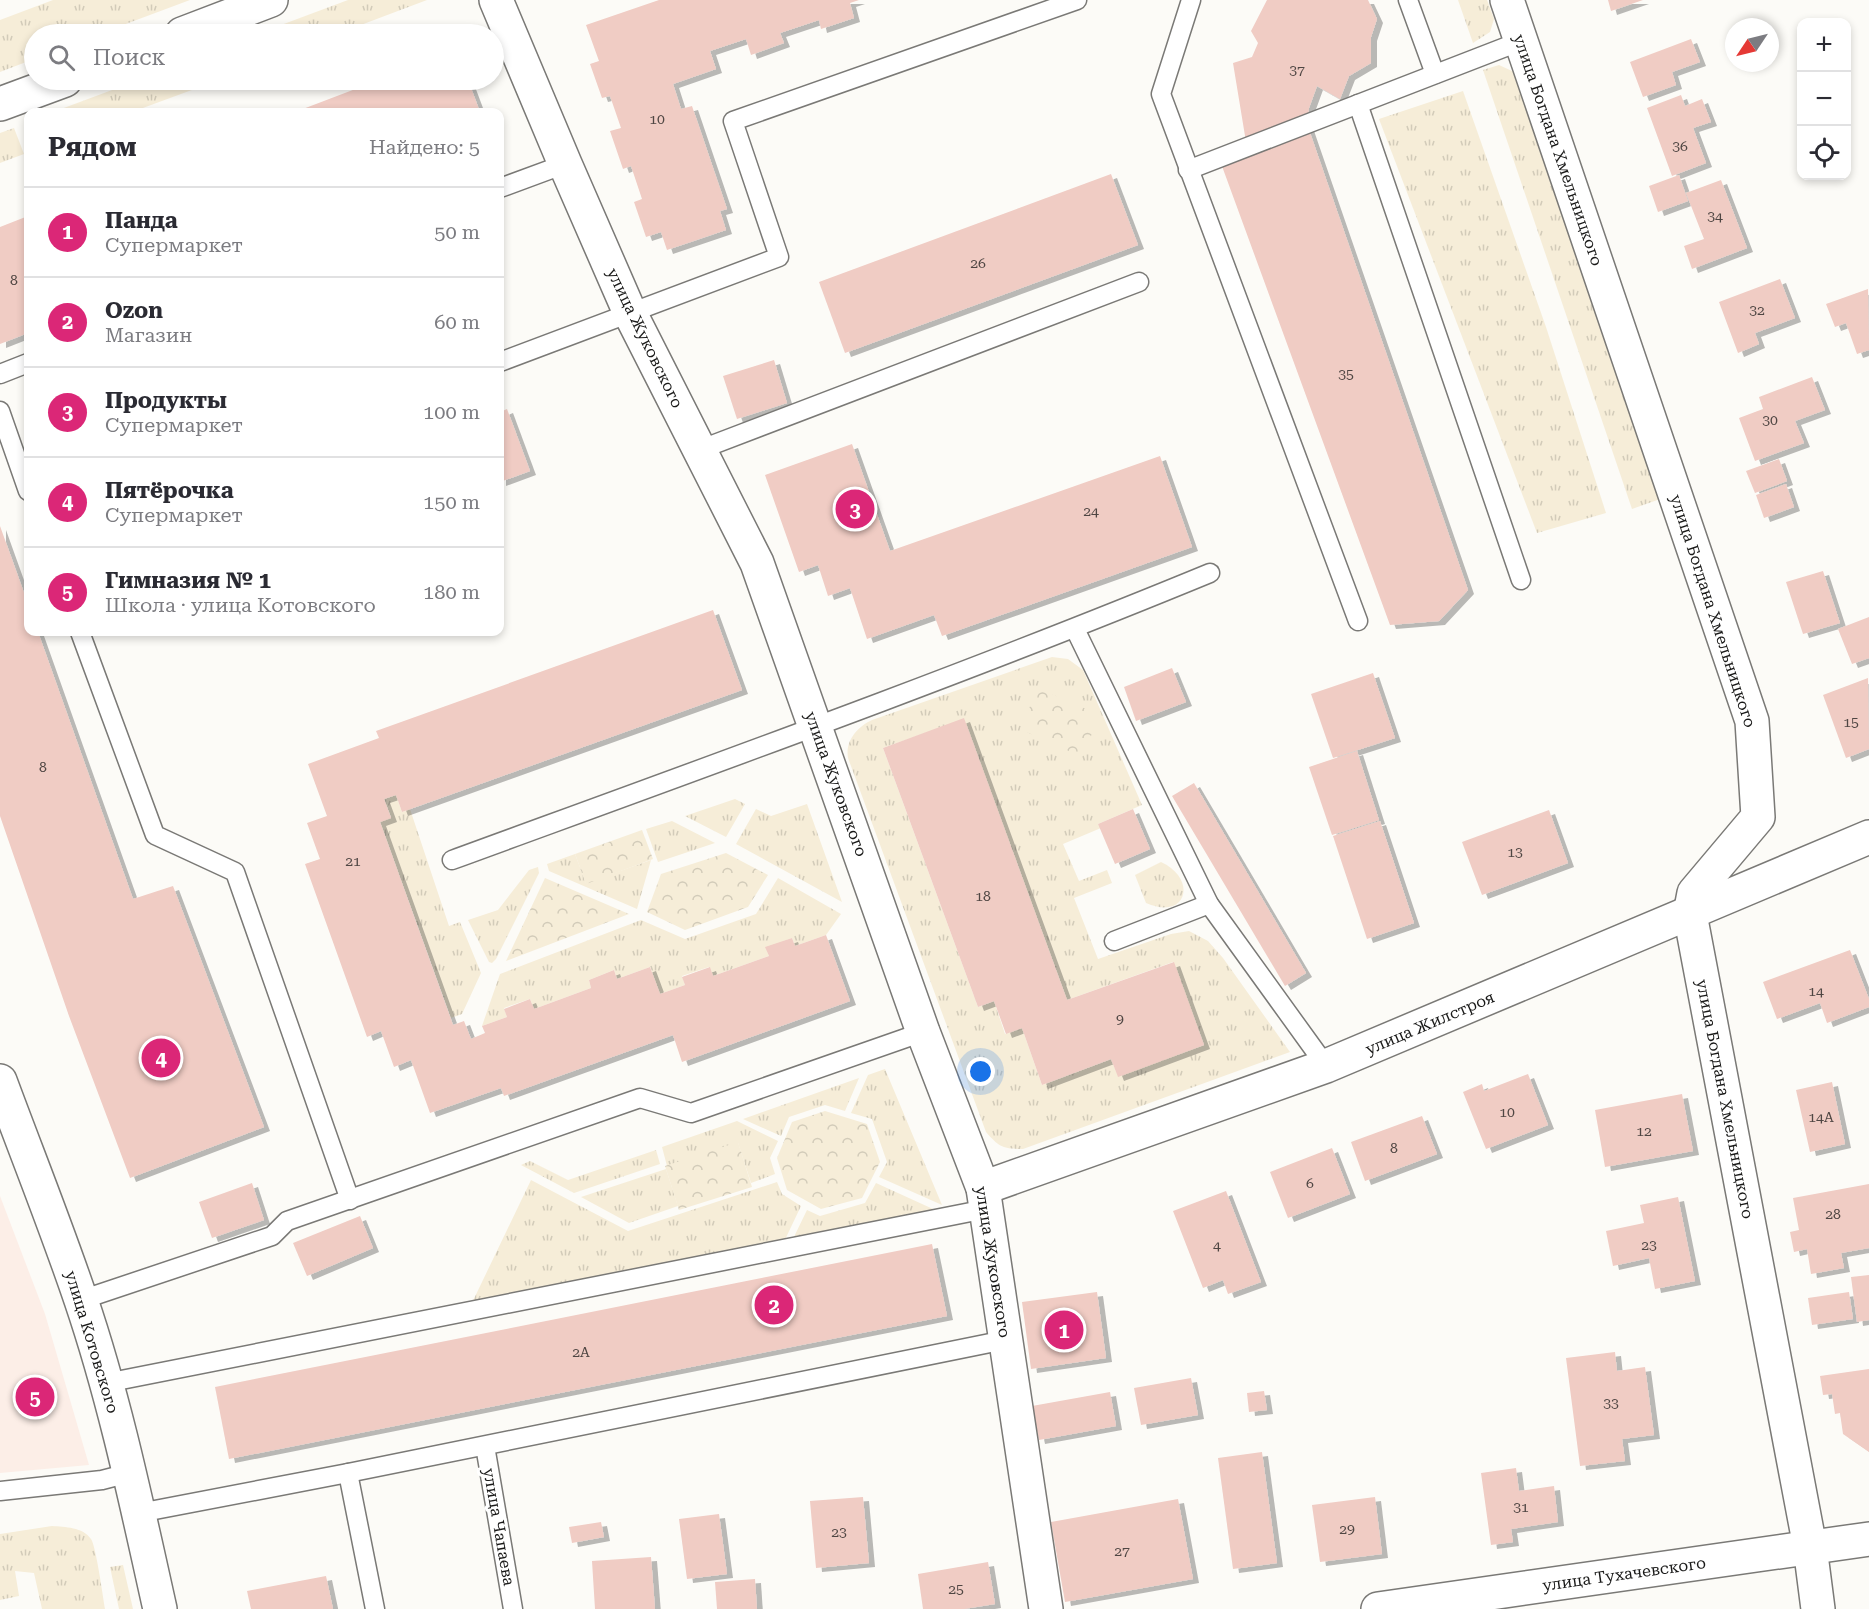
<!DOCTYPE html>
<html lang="ru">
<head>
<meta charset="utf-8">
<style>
  :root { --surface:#fff; --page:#f7f7f7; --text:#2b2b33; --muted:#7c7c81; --line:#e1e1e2; --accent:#db2777 }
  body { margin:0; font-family:"Roboto Serif",serif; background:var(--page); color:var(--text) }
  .controls { position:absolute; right:18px; top:18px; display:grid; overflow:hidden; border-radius:12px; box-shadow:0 3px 9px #0003 }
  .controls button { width:54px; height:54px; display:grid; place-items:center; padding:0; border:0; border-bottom:2px solid var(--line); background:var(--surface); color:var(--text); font:30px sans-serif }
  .compass { position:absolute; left:1725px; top:18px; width:54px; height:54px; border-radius:50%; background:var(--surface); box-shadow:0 3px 9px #0003; rotate:235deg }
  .you { position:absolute; left:981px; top:1072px; width:21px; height:21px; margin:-15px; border:4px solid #fff; border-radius:50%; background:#1a73e8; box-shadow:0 0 0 9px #1a73e833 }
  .badge { display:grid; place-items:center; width:39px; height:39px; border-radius:50%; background:var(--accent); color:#fff; font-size:20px; font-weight:700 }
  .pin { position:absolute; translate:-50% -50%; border:3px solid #fff; box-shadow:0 2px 6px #0006 }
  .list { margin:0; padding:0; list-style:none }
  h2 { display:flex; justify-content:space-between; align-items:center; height:78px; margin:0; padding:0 24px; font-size:26px }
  h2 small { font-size:20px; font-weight:400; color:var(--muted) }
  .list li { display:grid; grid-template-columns:39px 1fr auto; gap:18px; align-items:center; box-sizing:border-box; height:90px; padding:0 24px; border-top:2px solid var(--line) }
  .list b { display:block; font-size:22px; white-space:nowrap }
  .list p { margin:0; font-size:20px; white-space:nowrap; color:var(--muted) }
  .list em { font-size:20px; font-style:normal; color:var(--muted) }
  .icon { flex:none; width:33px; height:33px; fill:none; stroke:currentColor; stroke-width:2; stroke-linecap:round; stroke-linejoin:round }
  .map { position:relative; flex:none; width:1869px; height:1609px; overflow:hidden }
  .search { position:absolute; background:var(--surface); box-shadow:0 3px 9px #0003; left:24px; top:24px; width:480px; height:66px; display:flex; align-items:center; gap:15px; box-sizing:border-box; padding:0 21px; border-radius:33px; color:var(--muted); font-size:22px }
  .panel { position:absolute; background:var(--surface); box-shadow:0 3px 9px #0003; left:24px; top:108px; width:480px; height:528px; border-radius:12px }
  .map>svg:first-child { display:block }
</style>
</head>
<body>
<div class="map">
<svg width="1869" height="1609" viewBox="0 0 1869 1609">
  <defs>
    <pattern id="grass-tufts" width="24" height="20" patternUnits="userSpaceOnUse" patternTransform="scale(1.5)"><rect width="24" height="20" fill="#f6edd8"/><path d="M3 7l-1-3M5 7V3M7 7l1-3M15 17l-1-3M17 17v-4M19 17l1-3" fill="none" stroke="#d2cbb9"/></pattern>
    <pattern id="forest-crowns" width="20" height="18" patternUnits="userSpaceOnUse" patternTransform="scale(1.5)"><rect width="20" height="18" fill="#f6edd8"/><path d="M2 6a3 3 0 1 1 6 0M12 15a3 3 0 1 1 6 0" fill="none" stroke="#d2cbb9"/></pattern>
    <filter id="shadow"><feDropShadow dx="6" dy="4" stdDeviation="0" flood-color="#0004"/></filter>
  </defs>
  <rect width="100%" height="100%" fill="#fcfbf7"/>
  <!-- education -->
  <polygon fill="#fceee7" points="0,1196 45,1314 89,1465 0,1473"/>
  <!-- grass -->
  <g fill="url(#grass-tufts)" fill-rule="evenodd">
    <polygon points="53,0 190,0 99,34 34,34 34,59 0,72 0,20"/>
    <polygon points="348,0 427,0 337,34 257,34"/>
    <polygon points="1458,0 1487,0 1494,19 1490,32 1473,43"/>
    <polygon points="1499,65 1512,71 1521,83 1663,498 1632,509 1483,70"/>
    <polygon points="139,80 219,80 132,112 53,112"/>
    <polygon points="1463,91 1546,327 1606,513 1537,533 1379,119"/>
    <polygon points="14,128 24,154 0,163 0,133"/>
    <path d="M1052 657 1068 659 1083 670 1142 805 1098 824 1101 828 1063 844 1079 881 1107 870 1112 883 1074 898 1098 959 1171 934 1189 931 1208 941 1223 958 1290 1052 1023 1149C1003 1149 999 1147 986 1132L848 758C845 741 857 727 872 720ZM964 719 1067 1000 1173 962 1204 1045 1118 1076 1111 1059 1042 1085 1022 1028 1005 1034 994 1001 978 1007 883 748Z"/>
    <polygon points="396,795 402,812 410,809 449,926 460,922 481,973 462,1014 451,1018 380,822 391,817 384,799"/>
    <polygon points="735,799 745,804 726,837 685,816"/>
    <polygon points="807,804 842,902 736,844 756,809 771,816"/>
    <polygon points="672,821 715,843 658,862 646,829"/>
    <polygon points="575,854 586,883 651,860 637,909 549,871 547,864"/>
    <path d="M1161 862C1198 879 1187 921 1146 903L1135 875Z"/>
    <polygon points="538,867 539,873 496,959 492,963 489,962 468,920 498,910 529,870"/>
    <polygon points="778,878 841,914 826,935 795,946 792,938 766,948 769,956 713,976 709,967 682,976 685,985 660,994 650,967 617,979 614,970 589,980 591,988 534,1009 530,999 504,1008 507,1017 482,1026 500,974 641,920 685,939 756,914"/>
    <polygon points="885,1069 942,1205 879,1177 887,1162 872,1119 851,1113 868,1075"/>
    <polygon points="859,1078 845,1111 825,1105 789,1117 781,1136 743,1119"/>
    <polygon points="737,1121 778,1141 770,1158 775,1174 751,1183 738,1143 667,1166 662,1147"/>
    <polygon points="656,1150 660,1164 574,1193 521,1165 530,1161 568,1180"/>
    <polygon points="666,1169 678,1206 629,1223 581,1197"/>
    <polygon points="531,1180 628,1231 777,1182 782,1194 801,1206 782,1246 470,1307"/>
    <polygon points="876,1183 944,1214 791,1243 807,1210 820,1216 865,1203"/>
    <path d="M52 1526C65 1527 83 1527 91 1539 96 1546 103 1597 105 1609H42L34 1573 15 1571 19 1596 0 1600V1534Z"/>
    <polygon points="123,1565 133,1609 119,1609 110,1567"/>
  </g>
  <!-- forest -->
  <g fill="url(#forest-crowns)">
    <polygon points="1038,688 1100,715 1082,757 1020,729"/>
    <polygon points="642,830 653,859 586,884 575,854"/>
    <polygon points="726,853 768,875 748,907 685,930 647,912 661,874"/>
    <polygon points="545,878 629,914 506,961"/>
    <polygon points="825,1111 867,1124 880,1162 862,1198 821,1209 787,1190 777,1158 792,1122"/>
    <polygon points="738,1142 752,1187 679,1210 665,1166"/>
  </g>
  <!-- building -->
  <g fill="#f0ccc4" filter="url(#shadow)">
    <polygon points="659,0 859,0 850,3 854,18 821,29 819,20 780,33 784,43 751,55 746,39 710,51 716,69 673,84 681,109 692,106 727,209 720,211 726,230 667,250 661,232 646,237 634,202 642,199 631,166 623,169 610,131 621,128 610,96 602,98 590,64 599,61 586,25"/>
    <polygon points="1267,0 1368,0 1377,19 1371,37 1371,63 1349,76 1340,99 1317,86 1309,108 1307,124 1468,590 1439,621 1390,625 1219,158 1247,148 1233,63 1252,57 1258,43 1251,31"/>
    <polygon points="1608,0 1643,0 1611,11"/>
    <polygon points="1691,39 1700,62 1672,72 1676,85 1643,97 1630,62"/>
    <polygon points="379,80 468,80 480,112 295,112"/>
    <polygon points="1681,95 1685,106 1702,99 1711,122 1693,128 1706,163 1672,176 1647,108"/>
    <polygon points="1111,174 1138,245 845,353 819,282"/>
    <polygon points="1679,175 1688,201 1658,212 1649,186"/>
    <polygon points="1721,180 1747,248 1692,269 1684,246 1704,239 1686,193"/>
    <polygon points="28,216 28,333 0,344 0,227"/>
    <polygon points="1780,279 1795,318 1755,333 1759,344 1738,353 1719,302"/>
    <polygon points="1868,289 1869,350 1857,354 1846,323 1835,327 1826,304"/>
    <polygon points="774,360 787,403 737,419 723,376"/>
    <polygon points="1812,377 1825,410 1795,421 1804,443 1755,461 1739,418 1763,409 1759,397"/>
    <polygon points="507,409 530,471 500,482 500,412"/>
    <polygon points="852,444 890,551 1160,456 1192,547 942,636 934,615 867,639 850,588 828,596 818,565 799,572 765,475"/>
    <polygon points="1779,459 1787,481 1755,493 1746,471"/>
    <polygon points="1786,484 1794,507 1764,518 1756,495"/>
    <polygon points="0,526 28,604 28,632 38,632 133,899 173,886 264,1127 130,1178 69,1016 0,816"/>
    <polygon points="1823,571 1840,623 1803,634 1786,582"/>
    <polygon points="713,610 742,690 402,812 396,795 384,799 391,818 380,822 453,1025 464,1021 471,1039 485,1033 482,1026 507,1017 504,1009 530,999 534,1009 591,988 589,980 614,970 617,979 650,967 660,994 685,985 682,977 710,967 713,976 769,956 765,947 792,938 795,946 826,935 850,1001 682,1062 673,1035 504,1096 501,1088 430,1113 411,1060 394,1067 381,1031 367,1037 305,864 320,859 307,823 327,816 308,764 379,738 376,731"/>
    <polygon points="1869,617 1869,658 1852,664 1838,629"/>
    <polygon points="1172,668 1186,702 1136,721 1124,687"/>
    <polygon points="1373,673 1395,738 1333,758 1311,694"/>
    <polygon points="1868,678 1869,749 1846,758 1823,695"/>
    <polygon points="964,718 1067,1000 1174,962 1204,1045 1118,1077 1111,1059 1042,1085 1022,1028 1006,1034 994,1001 978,1007 883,748"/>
    <polygon points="1357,751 1379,820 1332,835 1309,767"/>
    <polygon points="1194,783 1306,973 1285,986 1172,796"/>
    <polygon points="1133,809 1150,849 1115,864 1098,824"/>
    <polygon points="1549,810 1568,863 1482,895 1462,842"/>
    <polygon points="1380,821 1414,923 1367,939 1333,836"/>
    <polygon points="1850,950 1869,999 1869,1007 1827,1023 1820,1003 1777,1019 1763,982"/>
    <polygon points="1528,1074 1548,1125 1486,1149 1463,1092 1482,1084 1484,1091"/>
    <polygon points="1832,1082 1845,1144 1810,1152 1796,1090"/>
    <polygon points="1682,1094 1693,1151 1605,1167 1595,1110"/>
    <polygon points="1422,1116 1437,1154 1365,1181 1351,1142"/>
    <polygon points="1332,1148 1350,1194 1288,1218 1270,1172"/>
    <polygon points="252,1183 264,1220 212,1238 199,1202"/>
    <polygon points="1869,1184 1869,1248 1841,1253 1844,1268 1811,1274 1807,1249 1794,1252 1790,1232 1799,1230 1793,1198"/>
    <polygon points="1226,1191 1261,1282 1228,1294 1223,1280 1203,1288 1173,1211"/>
    <polygon points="1678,1197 1695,1281 1655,1289 1649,1258 1613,1266 1606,1231 1644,1223 1640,1205"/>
    <polygon points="360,1216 373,1248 307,1276 293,1243"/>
    <polygon points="932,1244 947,1316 229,1459 215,1387"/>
    <polygon points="1869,1275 1869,1320 1857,1322 1851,1277"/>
    <polygon points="1097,1292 1106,1358 1031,1369 1022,1302"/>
    <polygon points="1849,1292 1853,1319 1812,1325 1808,1298"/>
    <polygon points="1615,1352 1617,1371 1645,1367 1654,1435 1622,1439 1625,1461 1580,1466 1566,1358"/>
    <polygon points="1869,1369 1869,1452 1843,1434 1840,1413 1835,1414 1832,1394 1823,1395 1820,1376"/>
    <polygon points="1191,1378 1198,1415 1141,1425 1134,1388"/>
    <polygon points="1264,1391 1267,1410 1249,1412 1247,1393"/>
    <polygon points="1110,1392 1116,1426 1039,1440 1032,1406"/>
    <polygon points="1262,1452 1277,1563 1233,1569 1218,1458"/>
    <polygon points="1516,1468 1519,1491 1554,1486 1558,1522 1511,1529 1513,1542 1491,1545 1481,1473"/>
    <polygon points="863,1497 869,1563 816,1568 810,1501"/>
    <polygon points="1375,1497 1382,1554 1320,1562 1312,1505"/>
    <polygon points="1178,1499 1193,1579 1065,1602 1051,1522"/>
    <polygon points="719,1514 727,1574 687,1579 679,1519"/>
    <polygon points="601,1522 604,1537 572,1543 569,1527"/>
    <polygon points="651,1557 655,1609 595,1609 592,1561"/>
    <polygon points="988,1562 995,1604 964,1609 923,1609 918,1574"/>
    <polygon points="326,1576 333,1609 251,1609 247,1591"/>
    <polygon points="755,1579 757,1609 717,1609 715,1582"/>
  </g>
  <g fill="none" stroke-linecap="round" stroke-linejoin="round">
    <defs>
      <g id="lane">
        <polyline points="1191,0 1161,94 1358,621"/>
        <polyline points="1408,0 1435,74"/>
        <polyline points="1358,104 1521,580"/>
        <polyline points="1188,170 1521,41"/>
        <polyline points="500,188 565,164"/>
        <polyline points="500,362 779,257 733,121 1077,0"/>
        <polyline points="0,374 28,363"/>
        <polyline points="0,411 28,491"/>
        <polyline points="699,450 1139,282"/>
        <polyline points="1075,629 1209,904 1326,1066"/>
        <polyline points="80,632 155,835 235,872 350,1200"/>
        <path d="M452 860C706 767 960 676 1210 573"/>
        <polyline points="1114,941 1209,904"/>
        <polyline points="81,1300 272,1236 287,1221 640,1098 691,1113 923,1032"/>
        <polyline points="106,1383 986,1209"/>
        <polyline points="485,1446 513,1609"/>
        <polyline points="348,1473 375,1609"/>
        <polyline points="0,1491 102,1480 129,1473"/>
        <polyline points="139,1513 348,1473 1005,1340"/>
      </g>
      <g id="street">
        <polyline points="496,0 565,164 630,313 757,563 923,1032 983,1188 1046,1609"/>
        <polyline points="1507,0 1752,721 1758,817 1694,893 1690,914 1810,1547 1818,1609"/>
        <polyline points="983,1188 1326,1066 1869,837"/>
        <polyline points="1378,1609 1869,1539"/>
      </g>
      <g id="secondary">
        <polyline points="182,34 271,0"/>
        <polyline points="0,104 65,80"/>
        <path d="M0 1081C27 1154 56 1226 81 1300 115 1400 137 1506 160 1609"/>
      </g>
    </defs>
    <!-- lane casing -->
    <use href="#lane" stroke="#7a7976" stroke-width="21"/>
    <!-- street casing -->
    <use href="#street" stroke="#7a7976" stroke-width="36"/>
    <!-- secondary casing -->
    <use href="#secondary" stroke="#7a7976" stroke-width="36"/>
    <!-- lane -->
    <use href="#lane" stroke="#fff" stroke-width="18"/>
    <!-- street -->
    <use href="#street" stroke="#fff" stroke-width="33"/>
    <!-- secondary -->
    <use href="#secondary" stroke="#fff" stroke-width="33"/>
  </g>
  <g text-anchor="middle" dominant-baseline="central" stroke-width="6" stroke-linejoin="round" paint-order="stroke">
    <!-- number labels -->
    <g font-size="14" fill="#4f4643">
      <text x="1297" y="70">37</text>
      <text x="657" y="119">10</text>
      <text x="1680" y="146">36</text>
      <text x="1715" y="216">34</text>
      <text x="978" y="263">26</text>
      <text x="14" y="280">8</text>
      <text x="1757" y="310">32</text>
      <text x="1346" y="374">35</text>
      <text x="1770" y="420">30</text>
      <text x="1091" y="511">24</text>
      <text x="1851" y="722">15</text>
      <text x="43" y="767">8</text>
      <text x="1515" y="852">13</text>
      <text x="353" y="861">21</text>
      <text x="983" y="896">18</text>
      <text x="1816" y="991">14</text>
      <text x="1120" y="1019">9</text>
      <text x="1507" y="1112">10</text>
      <text x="1821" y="1117">14А</text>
      <text x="1644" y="1131">12</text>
      <text x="1394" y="1148">8</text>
      <text x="1310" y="1183">6</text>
      <text x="1833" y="1214">28</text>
      <text x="1217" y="1245">4</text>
      <text x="1649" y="1245">23</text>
      <text x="581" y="1352">2А</text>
      <text x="1611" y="1403">33</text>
      <text x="1521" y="1507">31</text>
      <text x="1347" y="1529">29</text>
      <text x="839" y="1532">23</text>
      <text x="1122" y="1551">27</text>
      <text x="956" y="1589">25</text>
    </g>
    <!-- street labels -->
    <g font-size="16" fill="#191918" stroke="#fff">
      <text transform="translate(1558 150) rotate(71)">улица Богдана Хмельницкого</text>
      <text transform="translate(645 338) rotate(64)">улица Жуковского</text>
      <text transform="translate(1713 611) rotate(72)">улица Богдана Хмельницкого</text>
      <text transform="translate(836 784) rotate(70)">улица Жуковского</text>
      <text transform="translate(1430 1023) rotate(-23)">улица Жилстроя</text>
      <text transform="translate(1725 1099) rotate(79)">улица Богдана Хмельницкого</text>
      <text transform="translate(993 1262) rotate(81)">улица Жуковского</text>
      <text transform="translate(92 1342) rotate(73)">улица Котовского</text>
      <text transform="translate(499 1527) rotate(80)">улица Чапаева</text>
      <text transform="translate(1624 1574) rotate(-8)">улица Тухачевского</text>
    </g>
  </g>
</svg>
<div class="controls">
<button>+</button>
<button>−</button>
<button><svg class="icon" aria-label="locate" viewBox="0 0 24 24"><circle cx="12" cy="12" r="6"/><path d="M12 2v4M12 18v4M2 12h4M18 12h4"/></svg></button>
</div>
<svg class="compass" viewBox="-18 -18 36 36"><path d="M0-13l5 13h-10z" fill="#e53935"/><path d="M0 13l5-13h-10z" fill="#7c7c81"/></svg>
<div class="you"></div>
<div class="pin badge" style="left:1064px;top:1330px">1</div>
<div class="pin badge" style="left:774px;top:1305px">2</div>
<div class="pin badge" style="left:855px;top:509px">3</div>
<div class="pin badge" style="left:161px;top:1058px">4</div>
<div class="pin badge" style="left:35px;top:1397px">5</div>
<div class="search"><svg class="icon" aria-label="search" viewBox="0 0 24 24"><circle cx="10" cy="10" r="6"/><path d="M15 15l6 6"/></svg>Поиск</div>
<section class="panel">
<h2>Рядом<small>Найдено: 5</small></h2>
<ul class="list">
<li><span class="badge">1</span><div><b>Панда</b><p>Супермаркет</p></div><em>50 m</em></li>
<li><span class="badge">2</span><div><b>Ozon</b><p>Магазин</p></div><em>60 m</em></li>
<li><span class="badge">3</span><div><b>Продукты</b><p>Супермаркет</p></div><em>100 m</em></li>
<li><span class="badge">4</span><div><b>Пятёрочка</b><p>Супермаркет</p></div><em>150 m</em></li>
<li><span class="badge">5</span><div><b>Гимназия № 1</b><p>Школа · улица Котовского</p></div><em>180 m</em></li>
</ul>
</section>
</div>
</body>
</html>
